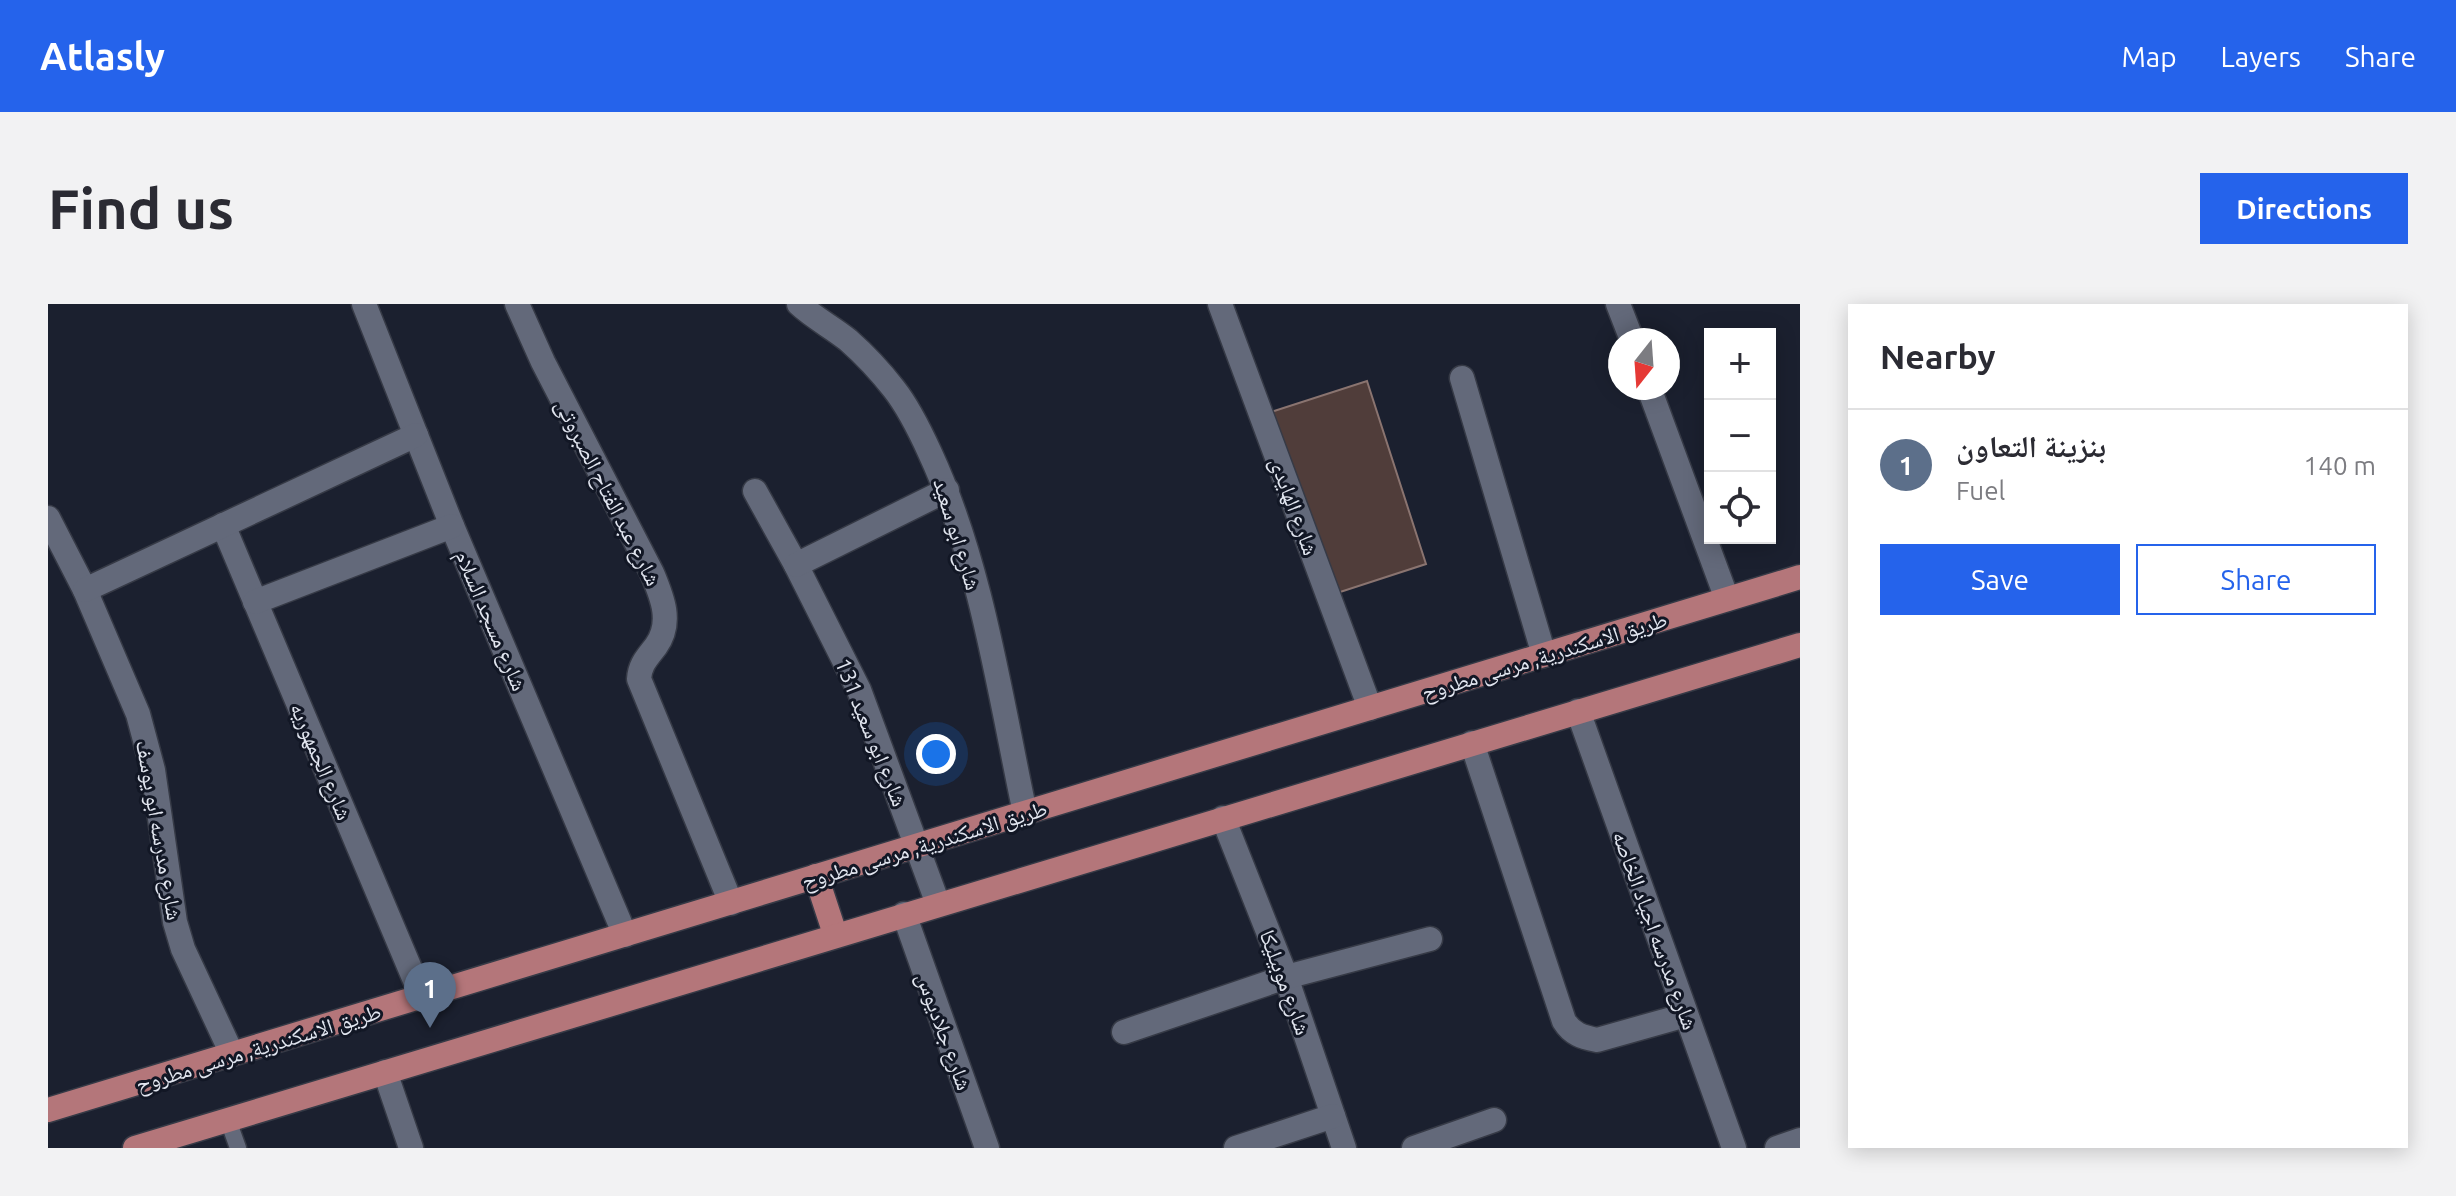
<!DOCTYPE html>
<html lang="en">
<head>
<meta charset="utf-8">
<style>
  :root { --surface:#fff; --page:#f2f2f3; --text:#2b2b33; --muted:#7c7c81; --line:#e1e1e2; --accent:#2563eb }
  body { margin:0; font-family:Ubuntu,"Noto Naskh Arabic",sans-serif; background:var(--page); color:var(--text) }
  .controls { position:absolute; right:24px; top:24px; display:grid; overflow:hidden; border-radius:0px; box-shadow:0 4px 20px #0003 }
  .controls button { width:72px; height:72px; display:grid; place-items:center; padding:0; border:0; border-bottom:2px solid var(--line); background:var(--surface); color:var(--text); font:40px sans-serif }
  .compass { position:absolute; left:1560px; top:24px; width:72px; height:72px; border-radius:50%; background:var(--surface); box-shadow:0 4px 20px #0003; rotate:197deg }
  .you { position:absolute; left:888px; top:450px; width:28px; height:28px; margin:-20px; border:6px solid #fff; border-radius:50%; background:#1a73e8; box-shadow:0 0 0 12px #1a73e833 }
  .badge { display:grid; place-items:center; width:52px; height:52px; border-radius:50%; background:var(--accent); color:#fff; font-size:26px; font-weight:700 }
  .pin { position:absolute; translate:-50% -66px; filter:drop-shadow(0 2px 4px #0008) }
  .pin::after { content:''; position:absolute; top:42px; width:28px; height:24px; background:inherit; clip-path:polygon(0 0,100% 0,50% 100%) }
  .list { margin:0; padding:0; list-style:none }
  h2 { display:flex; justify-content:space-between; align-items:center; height:104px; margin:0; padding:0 32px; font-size:34px }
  h2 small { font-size:26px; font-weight:400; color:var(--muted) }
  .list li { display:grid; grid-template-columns:52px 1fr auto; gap:24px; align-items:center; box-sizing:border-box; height:112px; padding:0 32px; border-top:2px solid var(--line) }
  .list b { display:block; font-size:30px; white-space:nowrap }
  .list p { margin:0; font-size:26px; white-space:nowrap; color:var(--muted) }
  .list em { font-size:26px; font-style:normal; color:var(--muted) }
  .actions { display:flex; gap:16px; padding:24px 32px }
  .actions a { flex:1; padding:18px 0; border:2px solid var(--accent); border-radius:0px; text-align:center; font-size:28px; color:var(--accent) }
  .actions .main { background:var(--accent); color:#fff }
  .icon { flex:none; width:44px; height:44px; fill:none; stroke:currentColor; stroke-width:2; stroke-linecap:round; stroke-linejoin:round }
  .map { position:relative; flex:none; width:1752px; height:844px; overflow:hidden; border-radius:0px }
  header { display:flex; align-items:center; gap:48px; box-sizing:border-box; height:112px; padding:0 40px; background:var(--accent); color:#fff }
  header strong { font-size:38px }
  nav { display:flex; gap:44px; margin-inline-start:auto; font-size:28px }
  .intro { display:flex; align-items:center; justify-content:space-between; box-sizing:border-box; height:192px; padding:0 48px }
  h1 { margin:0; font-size:56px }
  .button { padding:20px 36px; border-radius:0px; background:var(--accent); color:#fff; font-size:28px; font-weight:700 }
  main { display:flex; gap:48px; padding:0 48px }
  aside { flex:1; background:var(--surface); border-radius:0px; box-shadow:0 4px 20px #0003 }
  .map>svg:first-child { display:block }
</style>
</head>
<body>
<header>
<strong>Atlasly</strong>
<nav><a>Map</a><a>Layers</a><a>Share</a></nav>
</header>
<div class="intro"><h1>Find us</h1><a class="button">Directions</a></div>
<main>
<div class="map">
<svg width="1752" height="844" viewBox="0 0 1752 844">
  <rect width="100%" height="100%" fill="#1b202f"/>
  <!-- building -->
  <polygon fill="#503d3a" stroke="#8a7470" stroke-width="2" points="1319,77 1378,260 1283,291 1223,108"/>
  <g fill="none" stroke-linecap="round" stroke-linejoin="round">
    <defs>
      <polyline id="lane" points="180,816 190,844"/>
      <g id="street">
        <polyline points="316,0 404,222 577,631"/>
        <path d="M469 0 495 58 604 269C614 293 625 318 608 342 599 354 592 360 591 375L683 599"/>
        <path d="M751 0C766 14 784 23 800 36 817 51 832 67 846 85 861 104 872 127 882 149 933 259 952 391 977 509"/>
        <polyline points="1172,0 1322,404"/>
        <polyline points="1570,0 1584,36"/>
        <polyline points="1414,74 1496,351"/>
        <polyline points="1601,84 1679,295"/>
        <polyline points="707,187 748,261 811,386 890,600"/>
        <polyline points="0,214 37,286 90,410 105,466 127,618 135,645 184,750"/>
        <polyline points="175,221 374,693"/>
        <polyline points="748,261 899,186"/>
        <polyline points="37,286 368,131"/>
        <polyline points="207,298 404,222"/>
        <polyline points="1530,407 1686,844"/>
        <path d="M1424 439 1516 717C1524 730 1534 733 1549 736L1638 711"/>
        <polyline points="1175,514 1238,673 1296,844"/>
        <polyline points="856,610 939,844"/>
        <polyline points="1076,728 1238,673 1382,635"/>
        <polyline points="337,768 363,844"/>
        <polyline points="1188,844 1285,812"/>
        <polyline points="1366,844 1446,816"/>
        <polyline points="1729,844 1752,836"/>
      </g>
      <g id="primary">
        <polyline points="768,572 787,630"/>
        <polyline points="0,806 1752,273"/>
        <polyline points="87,844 1752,341"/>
      </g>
    </defs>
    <!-- lane casing -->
    <use href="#lane" stroke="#363a46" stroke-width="19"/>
    <!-- street casing -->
    <use href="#street" stroke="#363a46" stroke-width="27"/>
    <!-- primary casing -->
    <use href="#primary" stroke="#363a46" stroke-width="27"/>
    <!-- lane -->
    <use href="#lane" stroke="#63697a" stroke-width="16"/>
    <!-- street -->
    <use href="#street" stroke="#63697a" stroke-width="24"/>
    <!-- primary -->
    <use href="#primary" stroke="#b4767a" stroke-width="24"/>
  </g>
  <g text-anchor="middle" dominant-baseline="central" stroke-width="6" stroke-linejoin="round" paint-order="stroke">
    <!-- street labels -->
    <g font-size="22" fill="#e1e5ef" stroke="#121725">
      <text transform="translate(561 188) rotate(63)">شارع عبد الفتاح الصبروتى</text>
      <text transform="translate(1247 202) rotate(70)">شارع الهايدى</text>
      <text transform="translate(910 230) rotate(73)">شارع ابو سعيد</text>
      <text transform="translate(444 316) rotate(67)">شارع مسجد السلام</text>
      <text transform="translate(1496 351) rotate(-17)">طريق الاسكندرية, مرسى مطروح</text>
      <text transform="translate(824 428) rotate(68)">شارع ابو سعيد 131</text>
      <text transform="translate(274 457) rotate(67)">شارع الجمهوريه</text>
      <text transform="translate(112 526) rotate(80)">شارع مدرسه ابو يوسف</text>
      <text transform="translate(876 540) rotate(-17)">طريق الاسكندرية, مرسى مطروح</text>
      <text transform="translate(1608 626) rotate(70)">شارع مدرسه اجياد الخاصه</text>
      <text transform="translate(1238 678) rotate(70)">شارع موبيليكا</text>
      <text transform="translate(897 727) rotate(70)">شارع جلاديوس</text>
      <text transform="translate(210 743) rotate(-17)">طريق الاسكندرية, مرسى مطروح</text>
    </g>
  </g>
</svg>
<div class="controls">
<button>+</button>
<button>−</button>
<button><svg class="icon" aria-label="locate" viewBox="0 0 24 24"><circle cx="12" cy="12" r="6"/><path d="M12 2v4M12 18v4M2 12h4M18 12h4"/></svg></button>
</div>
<svg class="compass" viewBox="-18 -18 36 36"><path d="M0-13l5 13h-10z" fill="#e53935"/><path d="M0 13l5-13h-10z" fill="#7c7c81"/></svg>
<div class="you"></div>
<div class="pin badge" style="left:382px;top:724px;background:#5c6f8a">1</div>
</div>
<aside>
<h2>Nearby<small></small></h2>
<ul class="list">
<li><span class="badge" style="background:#5c6f8a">1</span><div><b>بنزينة التعاون</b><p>Fuel</p></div><em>140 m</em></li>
</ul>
<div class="actions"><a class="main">Save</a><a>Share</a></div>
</aside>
</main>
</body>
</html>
